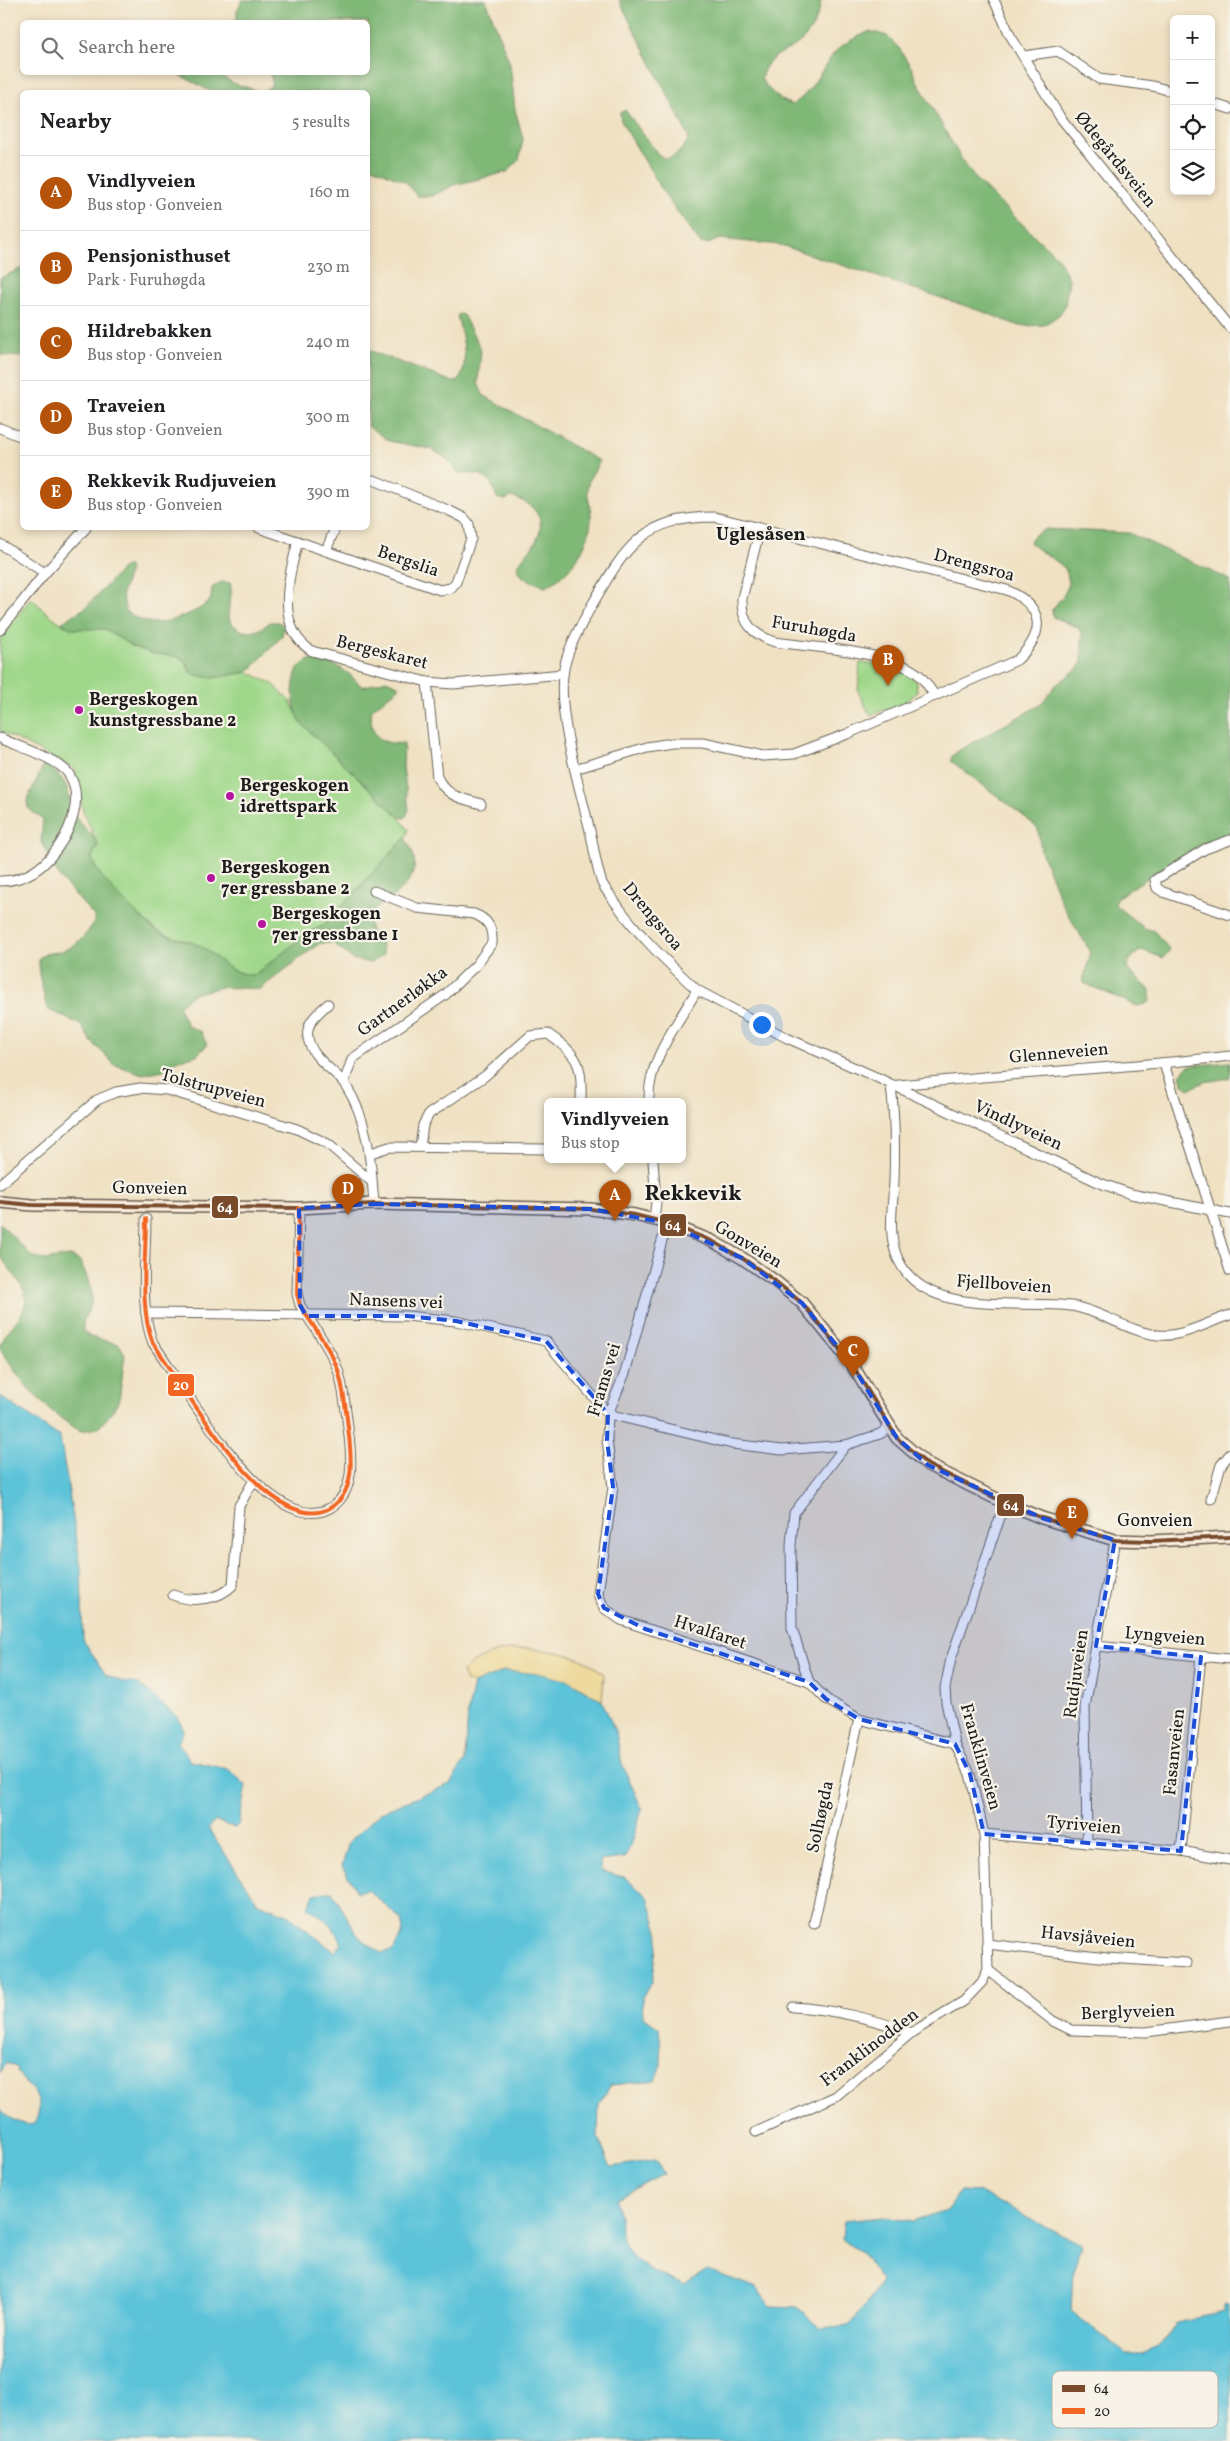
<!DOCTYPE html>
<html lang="en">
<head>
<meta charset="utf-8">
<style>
  :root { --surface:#fff; --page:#f2f2f2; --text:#202124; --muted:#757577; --line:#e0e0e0; --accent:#b45309 }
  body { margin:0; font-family:Vollkorn,serif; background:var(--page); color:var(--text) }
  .controls { position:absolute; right:15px; top:15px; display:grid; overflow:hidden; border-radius:8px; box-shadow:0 2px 8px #0003 }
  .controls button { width:45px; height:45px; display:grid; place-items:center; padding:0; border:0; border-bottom:1px solid var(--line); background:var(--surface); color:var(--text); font:25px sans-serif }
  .you { position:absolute; left:761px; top:1024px; width:18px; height:18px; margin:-12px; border:4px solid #fff; border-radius:50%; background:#1a73e8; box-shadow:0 0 0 8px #1a73e833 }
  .badge { display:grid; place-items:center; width:32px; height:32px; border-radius:50%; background:var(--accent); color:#fff; font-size:16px; font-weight:700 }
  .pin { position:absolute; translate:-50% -41px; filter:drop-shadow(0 1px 2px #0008) }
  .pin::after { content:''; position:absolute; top:26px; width:18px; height:15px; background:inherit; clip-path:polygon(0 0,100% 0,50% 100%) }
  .popup { position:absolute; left:544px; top:1098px; width:142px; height:65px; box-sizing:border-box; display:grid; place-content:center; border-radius:8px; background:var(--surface); filter:drop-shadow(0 1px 4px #0005); font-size:16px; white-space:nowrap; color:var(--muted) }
  .popup b { font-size:19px; color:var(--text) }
  .popup::after { content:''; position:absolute; left:50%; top:100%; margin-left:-10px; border:10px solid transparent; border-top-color:var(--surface) }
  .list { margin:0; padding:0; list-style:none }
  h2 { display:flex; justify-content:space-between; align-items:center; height:65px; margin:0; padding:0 20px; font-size:21px }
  h2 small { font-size:16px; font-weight:400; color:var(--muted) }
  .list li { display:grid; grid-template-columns:32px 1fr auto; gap:15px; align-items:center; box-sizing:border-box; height:75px; padding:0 20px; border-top:1px solid var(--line) }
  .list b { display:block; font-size:19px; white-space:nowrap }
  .list p { margin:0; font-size:16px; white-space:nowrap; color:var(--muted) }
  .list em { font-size:16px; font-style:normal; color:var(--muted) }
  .icon { flex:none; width:28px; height:28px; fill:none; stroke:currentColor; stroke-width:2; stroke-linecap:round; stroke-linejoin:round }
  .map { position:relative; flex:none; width:1230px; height:2441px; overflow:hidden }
  .search { position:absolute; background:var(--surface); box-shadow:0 2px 8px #0003; left:20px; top:20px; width:350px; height:55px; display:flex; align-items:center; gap:12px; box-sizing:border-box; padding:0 18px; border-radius:8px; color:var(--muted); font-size:19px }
  .panel { position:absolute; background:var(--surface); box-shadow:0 2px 8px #0003; left:20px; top:90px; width:350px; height:440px; border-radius:8px }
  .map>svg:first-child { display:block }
</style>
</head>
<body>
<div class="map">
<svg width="1230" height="2441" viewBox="0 0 1230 2441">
  <rect width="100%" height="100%" fill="#f7f3e8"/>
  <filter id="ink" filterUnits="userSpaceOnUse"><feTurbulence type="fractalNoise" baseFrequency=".02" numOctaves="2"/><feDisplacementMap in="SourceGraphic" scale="10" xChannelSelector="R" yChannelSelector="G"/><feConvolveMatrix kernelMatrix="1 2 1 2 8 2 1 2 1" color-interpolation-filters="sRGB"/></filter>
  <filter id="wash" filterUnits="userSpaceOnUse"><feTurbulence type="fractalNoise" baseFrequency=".0096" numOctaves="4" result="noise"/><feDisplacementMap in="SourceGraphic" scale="20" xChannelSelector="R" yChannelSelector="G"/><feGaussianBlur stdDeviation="1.12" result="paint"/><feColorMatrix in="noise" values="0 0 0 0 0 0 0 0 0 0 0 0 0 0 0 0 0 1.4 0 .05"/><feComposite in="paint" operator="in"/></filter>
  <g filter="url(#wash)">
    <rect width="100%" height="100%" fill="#f0e1c3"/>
    <!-- green -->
    <g fill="#a0d88b" stroke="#5e7a54">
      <path d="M31 598 47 613 65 626 105 629 133 647 154 654 177 656 184 660 190 671 195 675 212 678 248 672 273 684 290 701 302 724 399 817 409 830 405 838 323 926 311 931 254 975C229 974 223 961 205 949 190 938 171 940 155 929 143 921 92 873 92 859 92 855 96 849 98 845L83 811 75 769 0 731V639Z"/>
      <path d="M860 663C882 665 899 667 916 681L917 691C908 705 886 709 870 715L858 691Z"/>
    </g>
    <!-- forest -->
    <g fill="#80b877" stroke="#4e6a4a">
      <polygon points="242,0 486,0 510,64 515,109 523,139 519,160 507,172 454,185 432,196 417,196 406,182 368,165 368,92 262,92 271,86 272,79 269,73 368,72 368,22 237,22 237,11"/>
      <path d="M619 0H821C820 12 814 27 806 36 790 55 768 50 761 79 770 92 777 98 792 105 813 93 820 69 836 51 845 42 858 37 870 31L887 36 899 48 911 67 917 81 962 160 977 181 1059 259 1069 279 1065 306 1059 315 1044 325 1019 326 984 312 781 245 720 239 707 244 700 243 667 198 621 121 620 113 625 110 658 154 665 159C675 158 686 147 689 137Z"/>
      <polygon points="176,73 217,73 233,83 261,92 212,92"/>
      <polygon points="22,268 22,357 0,355 0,278"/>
      <path d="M459 314 463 315 481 349 478 383 483 395 599 461C597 470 589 475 588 485 586 495 591 505 591 516 592 543 570 576 545 587L523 577 517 569C522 554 528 555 535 543 549 520 534 502 511 497L505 500 497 498 490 481 479 474 459 473 446 458 431 449 389 441 368 426V350L453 382H457C471 367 462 334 457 316Z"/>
      <path d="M1046 529 1129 533 1230 580V832L1200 845 1116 898 1115 905 1144 928 1154 931 1170 950 1163 958 1142 950C1134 955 1128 959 1127 969L1150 990V1001L1146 1004 1137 1006 1084 983C1082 973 1091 963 1090 951L1063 906 1041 851 1038 829 1025 817 951 761 952 756 958 751 1040 705 1056 685 1076 670 1082 663V634L1077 627 1053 617 1052 610C1057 602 1065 596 1067 587 1075 562 1041 557 1030 542L1033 536Z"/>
      <path d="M129 566V572L122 594 126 612C135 617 145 623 156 623 167 623 205 610 210 600 212 597 211 591 212 588L221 582 230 583C236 601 217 618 241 630 252 635 262 629 270 622H279L284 626 282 636 248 672 212 678 195 675 190 671 184 660 177 656 154 654 133 647 105 629H72L61 623 85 608 122 569Z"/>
      <path d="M308 660C321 661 337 664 348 673 353 677 357 683 363 687L386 680 398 685 399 688 372 709C368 733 379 746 404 743L403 767 409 810 405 818 399 817 302 724C291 707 291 687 298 668Z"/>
      <path d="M44 764C53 770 63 777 67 788 70 796 69 804 72 811 78 825 92 831 98 845 96 849 92 855 92 859 93 873 143 921 155 930 171 940 190 938 205 949 223 962 230 974 254 975L311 931 323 926 405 838C422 864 415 879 392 898 387 902 380 905 376 909 372 913 371 919 369 923L372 934 382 945 383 956 370 963 352 959 333 943H320L260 989 221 987 193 994 178 1006 188 1026 201 1032 207 1045 197 1055 173 1062 163 1070 143 1074 115 1065 90 1040 81 1025 47 1009 39 974V958C48 951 52 954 62 951 77 946 87 934 95 921L94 916 60 878 41 842 43 820 28 808 27 800Z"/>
      <polygon points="1230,1062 1230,1078 1204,1082 1189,1089 1183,1084 1180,1075 1188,1066"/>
      <path d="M0 1223 31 1256 45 1260 70 1256 80 1261C85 1272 95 1293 91 1304 87 1315 82 1318 83 1331L90 1337 119 1344 125 1354 119 1401 109 1416 98 1428 81 1431C47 1413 19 1381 0 1348 5 1328 21 1322 25 1305 30 1286 6 1269 0 1254 0 1246 0 1232 0 1223Z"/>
    </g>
    <!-- sand -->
    <path fill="#eeda9e" stroke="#857b5d" d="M527 1648C558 1652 579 1653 604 1674L602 1701 570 1681 504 1671 474 1684 466 1681 462 1672C479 1654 503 1650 527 1648Z"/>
    <!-- water -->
    <path fill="#5cc3d9" stroke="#3c707a" d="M0 1396 60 1437 81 1567 83 1640 106 1675 123 1682 139 1684 176 1716 184 1729 178 1743 191 1761 228 1769 246 1785 239 1823 235 1828 216 1821 208 1828 258 1903 285 1913 335 1952 342 1944 331 1924 308 1907 314 1894 332 1891 358 1936 381 1953 393 1951 403 1932 401 1919 368 1890 357 1892 342 1866 349 1842 381 1812 450 1784 465 1761 468 1711 474 1684 504 1671 541 1674 570 1681 602 1701 616 1733 622 1764 642 1809 632 1843 624 1858 600 1861 601 1871 624 1877 648 1897 659 1935 652 1982 642 1997 643 2017 659 2028 662 2062 655 2080 611 2085 599 2104 598 2138 611 2167 655 2160 664 2174 617 2198C619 2214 619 2237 628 2251 639 2267 667 2278 684 2285L707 2270 757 2288 770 2306 797 2307 822 2329 850 2326 882 2282 863 2254 842 2239 844 2221 884 2217 912 2221 947 2210 960 2191 978 2192 1082 2245 1073 2271 1071 2311 1126 2354H1142L1159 2347 1177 2322 1225 2312V2306L1230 2305V2441H0V2110C9 2117 21 2127 34 2124 44 2107 38 2093 24 2082 20 2079 22 2075 17 2073L18 2068 6 2063 0 2073Z"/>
  </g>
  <g filter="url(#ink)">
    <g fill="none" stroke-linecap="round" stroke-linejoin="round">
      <defs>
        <g id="street">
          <polyline points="994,0 1010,35 1060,117 1230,328"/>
          <polyline points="1024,56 1058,51 1099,79 1153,86 1174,92"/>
          <polyline points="1211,103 1230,109"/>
          <polyline points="0,428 22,437"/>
          <polyline points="259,528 440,590 451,588 456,582 471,539 469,524 464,518 450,511 374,480 368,480"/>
          <path d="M760 529 742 598C741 623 753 635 775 642 815 648 886 650 918 674 925 680 930 689 935 696"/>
          <path d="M298 541C289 576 274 628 312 651L427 682 453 684 563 674"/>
          <polyline points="0,544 45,573"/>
          <polyline points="326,551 335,528"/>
          <polyline points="0,630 45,573 86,528"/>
          <path d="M427 682 437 777C447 797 461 798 481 804"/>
          <path d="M0 738C19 747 55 757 68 773 90 803 60 856 33 872 23 878 12 881 0 881"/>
          <path d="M575 769 647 747 672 743H703L763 756 794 754 847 734 1017 660C1046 633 1045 607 1007 590L715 517C642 517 625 548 592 605 580 627 566 650 563 675 558 718 580 788 590 831 594 847 596 867 602 883 605 889 611 896 615 902 638 935 668 963 697 990"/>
          <polyline points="1230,840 1205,849 1155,880 1157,888 1163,892 1230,915"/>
          <path d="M328 1004C318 1013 305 1023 308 1038 312 1060 335 1069 346 1086 369 1121 371 1164 374 1204"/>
          <path d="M1230 1056C1117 1069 1004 1073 891 1086 895 1117 895 1149 894 1181 893 1206 887 1235 898 1259 925 1319 1019 1299 1072 1306 1101 1311 1129 1332 1158 1335 1181 1338 1208 1322 1230 1315"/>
          <polyline points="1164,1064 1230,1271"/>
          <path d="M344 1083 352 1059 445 995 476 965 492 943C493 928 488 919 474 914L417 908 374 891"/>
          <path d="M649 1102C647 1061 677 1025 697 990L787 1038 876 1077 1100 1183 1131 1194 1230 1214"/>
          <path d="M420 1147 423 1125 429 1114 485 1076 530 1036 548 1034C580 1056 582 1065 581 1102"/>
          <polyline points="371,1153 389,1147 548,1149"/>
          <polyline points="653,1160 656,1202 654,1220"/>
          <polyline points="0,1184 97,1100 116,1092 140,1088 167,1090 297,1129 328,1144 372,1182"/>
          <path d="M146 1219C146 1257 139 1309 153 1343 185 1389 233 1471 278 1500 292 1510 312 1517 328 1509 360 1493 350 1447 347 1419 345 1403 343 1385 338 1370 330 1347 312 1325 300 1305L297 1294 299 1208"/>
          <polyline points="667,1223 625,1373 608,1414 607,1440 613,1487 598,1594 604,1608 621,1620 809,1682"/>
          <polyline points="146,1313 407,1316 456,1321 546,1341 608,1414 732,1444 782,1450 846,1445"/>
          <polyline points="890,1427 880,1434 846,1445 794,1513 791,1545 792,1628 809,1682 826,1699 859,1719 955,1744"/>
          <polyline points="1211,1499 1221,1465 1230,1454"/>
          <path d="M173 1595C192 1603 219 1600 233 1585L239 1506 254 1480"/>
          <polyline points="1096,1646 1230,1659"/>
          <polyline points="984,1834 1181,1851 1230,1860"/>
          <polyline points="1087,1843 1085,1707 1115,1540"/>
          <polyline points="1181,1851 1201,1657"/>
          <polyline points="814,1923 859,1719"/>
          <polyline points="987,1944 1107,1958 1187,1963"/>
          <polyline points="988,1970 1053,2021 1071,2030 1146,2032 1230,2021"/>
          <path d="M793 2007C829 2009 877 2019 911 2033"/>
          <polyline points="756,2132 836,2096 911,2033 964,2001 982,1982 988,1970 984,1834 970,1774 955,1744 946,1702 945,1688 951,1659 1005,1503"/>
        </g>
        <polyline id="secondary" points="0,1202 32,1205 299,1208 374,1204 591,1209 635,1215 667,1223 712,1241 742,1258 775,1281 802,1303 851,1363 897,1438 928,1465 1005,1503 1042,1518 1115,1540 1151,1541 1230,1537"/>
      </defs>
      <!-- street casing -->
      <use href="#street" stroke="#666156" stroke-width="11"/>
      <!-- secondary casing -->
      <use href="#secondary" stroke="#666156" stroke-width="14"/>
      <!-- street -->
      <use href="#street" stroke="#fff" stroke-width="9"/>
      <!-- secondary -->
      <use href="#secondary" stroke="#fce5cf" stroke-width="11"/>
      <defs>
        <polyline id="bus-1" points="0,1202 32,1205 299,1208 374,1204 591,1209 635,1215 667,1223 712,1241 742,1258 775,1281 802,1303 851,1363 897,1438 928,1465 1005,1503 1042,1518 1115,1540 1151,1541 1230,1537"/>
        <path id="bus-2" d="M146 1219C146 1257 139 1309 153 1343 185 1389 233 1471 278 1500 292 1510 312 1517 328 1509 360 1493 350 1447 347 1419 345 1403 343 1385 338 1370 330 1347 312 1325 300 1305L297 1294 299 1208"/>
      </defs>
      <!-- bus-1 casing -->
      <use href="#bus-1" stroke="#f7f3e8" stroke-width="8"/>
      <!-- bus-2 casing -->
      <use href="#bus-2" stroke="#f7f3e8" stroke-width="8"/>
      <!-- bus-1 -->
      <use href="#bus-1" stroke="#7a4b2a" stroke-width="4"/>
      <!-- bus-2 -->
      <use href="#bus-2" stroke="#f26522" stroke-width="4"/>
    </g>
  </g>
  <!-- marked area -->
  <path fill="#1d4ed8" fill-opacity="0.2" stroke="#1d4ed8" stroke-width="4" stroke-dasharray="10 6" stroke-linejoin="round" d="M374 1204 591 1209 667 1223 742 1258 802 1303 851 1363 897 1438 928 1465 1042 1518 1115 1540 1096 1646 1201 1657 1181 1851 984 1834 970 1774 955 1744 859 1719 826 1699 809 1682 645 1629 604 1608 598 1594 613 1487 607 1440 608 1414 546 1341 456 1321 407 1316H306L300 1305 299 1208Z"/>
  <!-- markers -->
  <g fill="#b5179e" stroke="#f7f3e8" stroke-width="2">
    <circle cx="79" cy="710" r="5"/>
    <circle cx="230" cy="796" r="5"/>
    <circle cx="211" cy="878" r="5"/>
    <circle cx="262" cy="924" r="5"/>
  </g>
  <g text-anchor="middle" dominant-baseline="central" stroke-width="4.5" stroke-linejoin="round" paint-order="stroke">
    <!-- street labels -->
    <g font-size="18" fill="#1c1c1c" stroke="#f7f3e8">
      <text transform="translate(1115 160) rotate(51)">Ødegårdsveien</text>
      <text transform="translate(408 562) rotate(19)">Bergslia</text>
      <text transform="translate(974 566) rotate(15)">Drengsroa</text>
      <text transform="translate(814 630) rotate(10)">Furuhøgda</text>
      <text transform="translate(382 653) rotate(14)">Bergeskaret</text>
      <text transform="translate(652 917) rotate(50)">Drengsroa</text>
      <text transform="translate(403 1002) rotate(-36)">Gartnerløkka</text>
      <text transform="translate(1059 1054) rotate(-5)">Glenneveien</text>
      <text transform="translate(213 1089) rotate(15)">Tolstrupveien</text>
      <text transform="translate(1018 1126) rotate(25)">Vindlyveien</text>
      <text transform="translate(150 1189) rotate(1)">Gonveien</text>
      <text transform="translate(748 1245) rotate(31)">Gonveien</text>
      <text transform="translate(1004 1285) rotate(4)">Fjellboveien</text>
      <text transform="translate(396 1302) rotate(2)">Nansens vei</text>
      <text transform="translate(605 1380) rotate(-73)">Frams vei</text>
      <text x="1155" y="1521">Gonveien</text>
      <text transform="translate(710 1633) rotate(18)">Hvalfaret</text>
      <text transform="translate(1165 1637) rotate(5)">Lyngveien</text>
      <text transform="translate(1077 1674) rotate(-82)">Rudjuveien</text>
      <text transform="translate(1175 1752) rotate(-84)">Fasanveien</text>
      <text transform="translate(980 1757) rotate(74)">Franklinveien</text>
      <text transform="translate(821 1817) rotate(-78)">Solhøgda</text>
      <text transform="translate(1084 1826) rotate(5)">Tyriveien</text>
      <text transform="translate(1088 1938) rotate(6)">Havsjåveien</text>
      <text transform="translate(1128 2013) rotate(-2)">Berglyveien</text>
      <text transform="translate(870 2048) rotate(-37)">Franklinodden</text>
    </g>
    <!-- poi labels -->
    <g font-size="18" font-weight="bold" fill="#1c1c1c" stroke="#f7f3e8" text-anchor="start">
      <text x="89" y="700">Bergeskogen<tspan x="89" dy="21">kunstgressbane 2</tspan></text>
      <text x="240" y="786">Bergeskogen<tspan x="240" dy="21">idrettspark</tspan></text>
      <text x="221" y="868">Bergeskogen<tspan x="221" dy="21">7er gressbane 2</tspan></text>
      <text x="272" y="914">Bergeskogen<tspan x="272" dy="21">7er gressbane 1</tspan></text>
    </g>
    <!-- neighbourhood labels -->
    <g font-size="19" font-weight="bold" fill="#1c1c1c" stroke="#f7f3e8">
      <text x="761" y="535">Uglesåsen</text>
    </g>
    <!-- district labels -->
    <g font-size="22" font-weight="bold" fill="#1c1c1c" stroke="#f7f3e8">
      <text x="693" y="1194">Rekkevik</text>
    </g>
  </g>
  <!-- legend -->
  <rect x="1052" y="2371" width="166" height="57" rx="8" fill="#f7f3e8" stroke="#b5b2ab" stroke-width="1"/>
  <rect x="1062" y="2385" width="23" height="7" fill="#7a4b2a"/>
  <rect x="1062" y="2408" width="23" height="6" fill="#f26522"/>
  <g font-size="14" fill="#1c1c1c">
    <text x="1094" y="2393">64</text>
    <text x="1094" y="2416">20</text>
  </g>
  <g stroke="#f7f3e8" stroke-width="2">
    <rect x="211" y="1195" width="28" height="24" rx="5" fill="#7a4b2a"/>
    <rect x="659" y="1213" width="28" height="24" rx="5" fill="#7a4b2a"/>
    <rect x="167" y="1373" width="28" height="24" rx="5" fill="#f26522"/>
    <rect x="996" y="1493" width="29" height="24" rx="5" fill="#7a4b2a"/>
  </g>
  <g font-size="14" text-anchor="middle" font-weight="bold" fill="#fff">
    <text x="225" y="1212">64</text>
    <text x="673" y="1230">64</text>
    <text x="181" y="1390">20</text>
    <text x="1011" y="1510">64</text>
  </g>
</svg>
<div class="controls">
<button>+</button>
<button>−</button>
<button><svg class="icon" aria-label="locate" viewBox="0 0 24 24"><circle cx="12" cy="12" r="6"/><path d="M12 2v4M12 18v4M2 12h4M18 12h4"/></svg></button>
<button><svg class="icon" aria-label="layers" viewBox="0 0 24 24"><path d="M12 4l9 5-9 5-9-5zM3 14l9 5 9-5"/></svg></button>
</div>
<div class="you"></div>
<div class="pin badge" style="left:615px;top:1221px">A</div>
<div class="popup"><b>Vindlyveien</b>Bus stop</div>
<div class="pin badge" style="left:888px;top:686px">B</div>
<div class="pin badge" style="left:853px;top:1377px">C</div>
<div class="pin badge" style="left:348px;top:1215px">D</div>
<div class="pin badge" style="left:1072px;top:1539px">E</div>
<div class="search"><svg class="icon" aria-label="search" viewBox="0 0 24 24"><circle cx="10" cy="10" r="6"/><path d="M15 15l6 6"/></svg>Search here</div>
<section class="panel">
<h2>Nearby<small>5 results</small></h2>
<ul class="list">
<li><span class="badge">A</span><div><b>Vindlyveien</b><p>Bus stop · Gonveien</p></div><em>160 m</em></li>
<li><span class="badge">B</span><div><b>Pensjonisthuset</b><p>Park · Furuhøgda</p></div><em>230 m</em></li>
<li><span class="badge">C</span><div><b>Hildrebakken</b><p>Bus stop · Gonveien</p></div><em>240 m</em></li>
<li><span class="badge">D</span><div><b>Traveien</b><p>Bus stop · Gonveien</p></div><em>300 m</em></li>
<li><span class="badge">E</span><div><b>Rekkevik Rudjuveien</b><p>Bus stop · Gonveien</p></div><em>390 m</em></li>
</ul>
</section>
</div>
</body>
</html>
